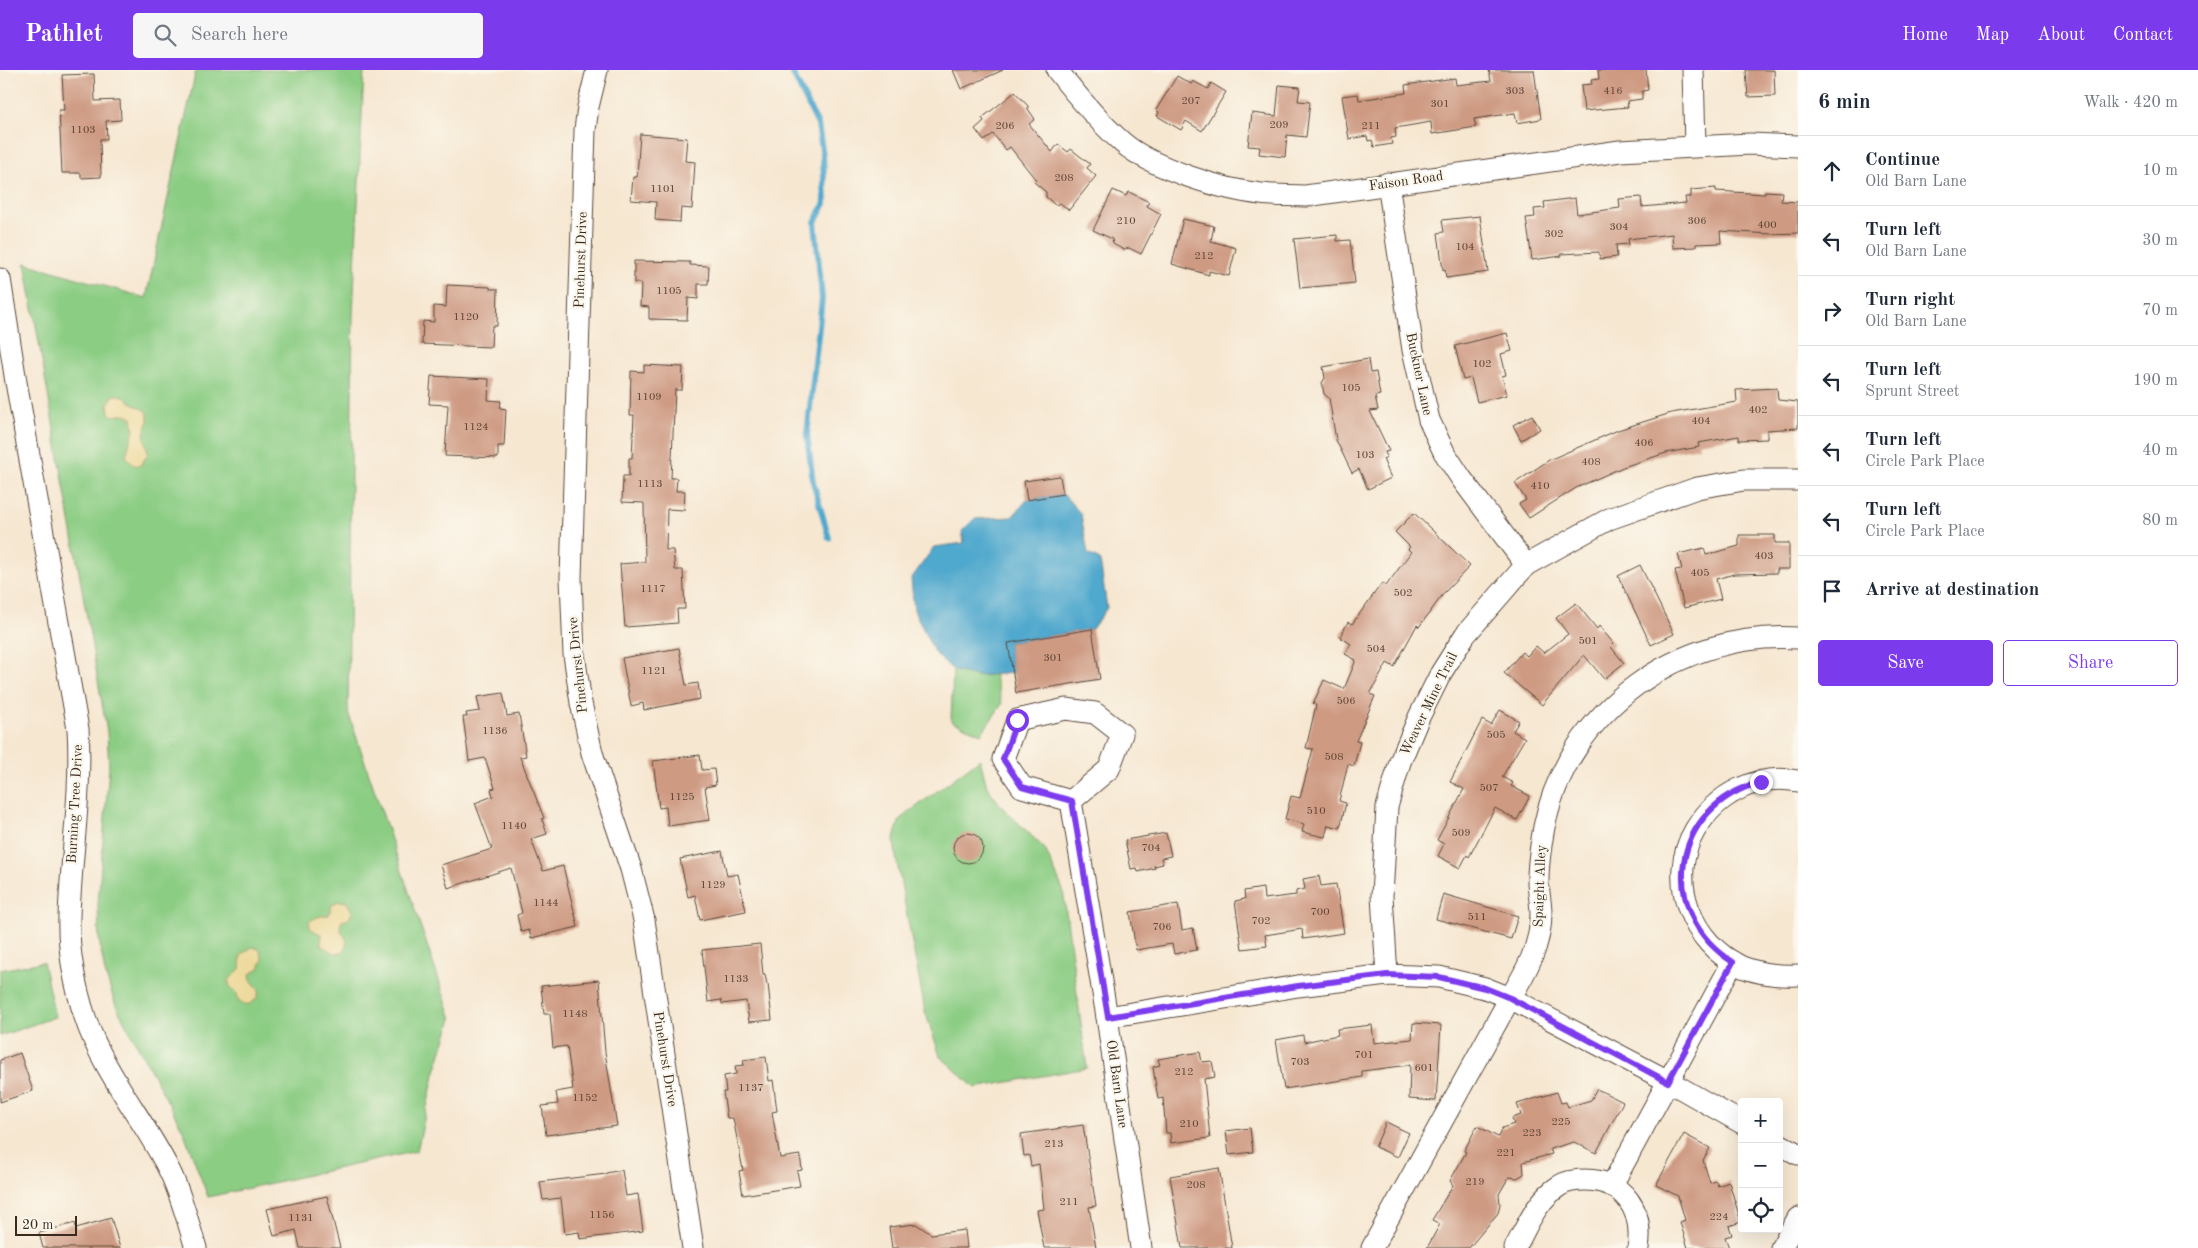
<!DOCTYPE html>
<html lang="en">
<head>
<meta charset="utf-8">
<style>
  :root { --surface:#fff; --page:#f6f6f7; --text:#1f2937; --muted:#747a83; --line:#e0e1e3; --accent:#7c3aed }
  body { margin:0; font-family:"Old Standard TT",serif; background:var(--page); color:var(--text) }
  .controls { position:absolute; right:15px; bottom:15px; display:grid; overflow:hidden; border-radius:5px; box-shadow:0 5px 20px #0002 }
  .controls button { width:45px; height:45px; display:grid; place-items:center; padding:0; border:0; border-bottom:1px solid var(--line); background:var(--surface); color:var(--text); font:25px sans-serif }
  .scale { position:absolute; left:15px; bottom:12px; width:62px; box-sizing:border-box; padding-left:5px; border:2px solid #3b2a1e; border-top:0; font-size:14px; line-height:18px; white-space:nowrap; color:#3b2a1e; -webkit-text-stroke:4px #fbf7ec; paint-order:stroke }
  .stop { position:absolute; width:15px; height:15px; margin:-11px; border:4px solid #7c3aed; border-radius:50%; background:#fff }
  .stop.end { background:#7c3aed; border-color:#fff; box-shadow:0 1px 5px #0008 }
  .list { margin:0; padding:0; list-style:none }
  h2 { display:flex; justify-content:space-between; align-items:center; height:65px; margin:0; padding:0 20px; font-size:21px }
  h2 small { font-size:16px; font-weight:400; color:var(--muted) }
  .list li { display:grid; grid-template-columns:32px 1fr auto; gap:15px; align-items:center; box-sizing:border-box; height:70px; padding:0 20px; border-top:1px solid var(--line) }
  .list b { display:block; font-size:19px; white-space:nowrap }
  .list p { margin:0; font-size:16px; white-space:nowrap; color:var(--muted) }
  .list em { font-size:16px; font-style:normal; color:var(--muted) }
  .actions { display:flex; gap:10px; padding:15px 20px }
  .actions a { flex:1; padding:11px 0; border:1px solid var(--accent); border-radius:5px; text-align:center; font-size:18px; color:var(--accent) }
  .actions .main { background:var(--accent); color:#fff }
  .icon { flex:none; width:28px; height:28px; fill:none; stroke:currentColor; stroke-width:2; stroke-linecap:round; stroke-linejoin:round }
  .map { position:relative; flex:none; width:1798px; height:1178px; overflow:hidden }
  header { display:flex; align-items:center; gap:30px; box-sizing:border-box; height:70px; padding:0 25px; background:var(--accent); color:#fff }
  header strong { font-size:24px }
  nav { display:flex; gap:28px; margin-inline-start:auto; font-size:18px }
  .search { width:350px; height:45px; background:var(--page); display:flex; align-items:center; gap:12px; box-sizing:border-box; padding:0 18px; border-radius:5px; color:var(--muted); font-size:19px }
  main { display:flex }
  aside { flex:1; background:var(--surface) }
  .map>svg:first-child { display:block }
</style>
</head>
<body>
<header>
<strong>Pathlet</strong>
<div class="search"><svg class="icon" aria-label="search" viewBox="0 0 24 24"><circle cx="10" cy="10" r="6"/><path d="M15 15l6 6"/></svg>Search here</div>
<nav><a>Home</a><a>Map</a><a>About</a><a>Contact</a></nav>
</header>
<main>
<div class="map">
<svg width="1798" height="1178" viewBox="0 0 1798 1178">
  <rect width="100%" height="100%" fill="#fbf7ec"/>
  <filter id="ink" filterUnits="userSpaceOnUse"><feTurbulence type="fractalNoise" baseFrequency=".02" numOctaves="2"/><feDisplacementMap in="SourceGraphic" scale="10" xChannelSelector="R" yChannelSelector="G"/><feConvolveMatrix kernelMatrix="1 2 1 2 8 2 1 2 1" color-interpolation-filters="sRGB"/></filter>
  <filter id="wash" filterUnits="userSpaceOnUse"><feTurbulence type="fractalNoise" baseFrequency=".0096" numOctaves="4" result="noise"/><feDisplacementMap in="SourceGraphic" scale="20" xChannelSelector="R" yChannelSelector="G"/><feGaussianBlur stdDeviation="1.12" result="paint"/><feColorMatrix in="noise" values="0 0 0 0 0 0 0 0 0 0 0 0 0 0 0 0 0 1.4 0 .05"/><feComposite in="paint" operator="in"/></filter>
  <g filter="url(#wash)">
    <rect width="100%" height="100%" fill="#f6e7d1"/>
    <!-- green -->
    <g fill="#8ccd84" stroke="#647c51">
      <polygon points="196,0 364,0 353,245 348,642 452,949 435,1001 417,1081 208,1127 183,1060 116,936 105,903 99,869 98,834 109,698 107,662 25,193 146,228"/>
      <polygon points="953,600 976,606 994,603 1002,634 981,664 951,651"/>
      <polygon points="980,689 987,717 1002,737 1045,779 1063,820 1087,998 975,1018 940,986 925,941 896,787 894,768 900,749"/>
      <polygon points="43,892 55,947 0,966 0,900"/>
    </g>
    <!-- sand -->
    <g fill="#eeda9e" stroke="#94825e">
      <path d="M114 325C124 324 126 329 133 334 138 338 143 337 148 343V353L144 363 148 384 141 395C133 397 129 392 126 385L134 360 132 348 125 344 113 346 109 343 108 334Z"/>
      <path d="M338 831 347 832 352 842 349 849 342 851C337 859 344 864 347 871 344 890 332 883 321 875V864C318 863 316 862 313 860 300 850 323 845 329 845L332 835Z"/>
      <path d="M252 877 259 879 263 889 259 898 250 904 251 910 259 920C258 929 254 932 246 935L239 932 237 924 229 915V910L240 899 241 885Z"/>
    </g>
    <!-- water -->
    <polygon fill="#50a8cd" stroke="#466976" points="1063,424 1081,444 1088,484 1100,490 1107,538 1092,559 1008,573 1013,603 976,606 953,600 934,582 914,540 911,509 934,477 964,473 962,461 974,449 1012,447 1027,430"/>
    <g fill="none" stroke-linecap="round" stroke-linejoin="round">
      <!-- stream -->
      <polyline stroke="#50a8cd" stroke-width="6" points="791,0 818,55 823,85 825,133 815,152 822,229 807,365 813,412 829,468"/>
    </g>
    <g id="blocks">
      <!-- building -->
      <g fill="#ce9a82">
        <polygon points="953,0 1003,0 961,19"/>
        <polygon points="1489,0 1534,0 1541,49 1517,53 1515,43 1474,49 1476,57 1432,64 1431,52 1395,58 1396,67 1391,68 1392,74 1374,77 1372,70 1368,71 1367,66 1349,69 1342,26 1358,24 1359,30 1406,23 1405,15 1455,8 1456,15 1491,11"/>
        <polygon points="1598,0 1646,0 1648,20 1642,21 1642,29 1627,31 1628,37 1584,41 1581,15 1592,14 1591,10 1599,9"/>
        <polygon points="1746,0 1774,0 1775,26 1748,27"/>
        <polygon points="94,4 95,31 120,30 121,50 106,51 107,69 100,69 101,107 81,108 81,103 62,103 59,40 64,40 62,5"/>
        <polygon points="1177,6 1191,14 1193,11 1208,19 1211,13 1226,22 1202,61 1186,51 1181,60 1157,46 1159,42 1156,40"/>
        <polygon points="1279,15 1300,17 1298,31 1310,32 1306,67 1287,65 1285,87 1259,84 1260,77 1248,76 1252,43 1276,46"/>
        <polygon points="1015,22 1028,36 1028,39 1035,49 1029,54 1052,82 1058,74 1068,82 1071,79 1090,94 1087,98 1096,106 1069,140 1060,133 1055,135 1046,127 1046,122 1034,112 1036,110 1010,77 1006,80 993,64 984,71 975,59 984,51 982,48"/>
        <polygon points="640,64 687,68 685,91 695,92 692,139 681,138 680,152 655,150 656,132 631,130 633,107 637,107"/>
        <polygon points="1716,118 1716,121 1765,124 1765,121 1782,122 1781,131 1798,132 1798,163 1771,164 1720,161 1721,173 1696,174 1696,177 1673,178 1672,164 1628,169 1629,174 1616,175 1617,187 1600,189 1599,182 1561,184 1562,186 1532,190 1526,148 1535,147 1534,139 1545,138 1544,132 1575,128 1577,144 1620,138 1619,129 1641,127 1642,137 1686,133 1685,127 1691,127 1691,120"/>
        <polygon points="1113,120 1126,126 1129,122 1149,132 1147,136 1161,144 1141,184 1129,178 1124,180 1113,174 1112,169 1093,160"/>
        <polygon points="1480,146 1488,202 1446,208 1445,199 1443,200 1438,163 1444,162 1442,150"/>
        <polygon points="1183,149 1214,156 1211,171 1236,178 1229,206 1209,201 1209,205 1172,194"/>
        <polygon points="1337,165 1337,171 1350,170 1355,213 1300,218 1294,169"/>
        <polygon points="634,191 690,192 690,195 709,196 708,214 698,214 698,229 688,228 687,250 649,249 649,237 640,236 641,213 634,213"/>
        <polygon points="447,215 490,217 490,219 498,219 497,256 492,256 491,277 422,274 423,251 434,252 434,236 446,237"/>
        <polygon points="1507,263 1512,281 1501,284 1506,305 1502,306 1507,325 1477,332 1471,308 1463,310 1455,276"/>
        <polygon points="1368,289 1370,303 1376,302 1380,325 1375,326 1378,340 1370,341 1389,381 1385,382 1387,387 1383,389 1391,408 1368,419 1359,399 1352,403 1336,370 1329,328 1324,324 1322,313 1325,308 1323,297"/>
        <polygon points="644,295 683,297 682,320 675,320 671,408 677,408 676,421 685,421 684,440 667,439 666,480 673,480 675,500 683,500 685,539 677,539 678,553 625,557 620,494 645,492 644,433 622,432 623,406 629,406 629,388 632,388 634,345 630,345 631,301 644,302"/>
        <polygon points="431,306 489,309 488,330 501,331 500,338 506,339 504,376 498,376 498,388 445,386 448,335 429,334"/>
        <polygon points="1777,318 1778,330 1798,332 1798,358 1767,360 1767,369 1739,370 1739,366 1698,373 1699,377 1666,383 1623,397 1576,418 1529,448 1519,434 1526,430 1515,413 1549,390 1618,360 1671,343 1737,332 1736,320"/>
        <polygon points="1532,345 1540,359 1521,370 1513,355"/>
        <polygon points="1060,406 1063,424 1027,430 1024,411"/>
        <polygon points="1414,443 1470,496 1444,523 1419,557 1417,555 1394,597 1387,593 1370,624 1375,626 1356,671 1360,672 1354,696 1348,694 1339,731 1346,733 1340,758 1328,755 1325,767 1302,762 1304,754 1285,749 1291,726 1300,728 1313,679 1306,678 1316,635 1313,634 1324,610 1344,619 1356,590 1345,584 1351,574 1340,567 1348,552 1352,554 1382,513 1386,516 1411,482 1408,479 1410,477 1395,462"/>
        <polygon points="1739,465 1775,465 1775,473 1789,473 1789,499 1777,499 1777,503 1734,504 1716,509 1721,529 1684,538 1675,500 1682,499 1678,484 1704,478 1706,485 1739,476"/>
        <polygon points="1640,495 1674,564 1651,575 1618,506"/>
        <polygon points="1576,533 1597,559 1599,556 1614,574 1611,577 1624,593 1604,609 1584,585 1542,635 1504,603 1522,582 1527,586 1536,576 1544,583 1568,564 1556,548"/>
        <polygon points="1092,559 1100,609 1016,623 1008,573"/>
        <polygon points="679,578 686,615 698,613 700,629 644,640 643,633 631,636 622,588"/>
        <polygon points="503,623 507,646 519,644 526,686 520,687 544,748 542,749 547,764 531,769 543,801 563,796 578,857 531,868 529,860 521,862 517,845 522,843 511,798 448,818 441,795 492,779 475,733 493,726 491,719 495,718 485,688 469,691 463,647 467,647 466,643 480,641 477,627"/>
        <polygon points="1500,640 1519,651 1513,661 1525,668 1502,707 1513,713 1511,716 1530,726 1517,750 1495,738 1469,787 1467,785 1460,798 1438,786 1444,774 1437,770 1464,719 1450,712 1482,650 1491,655"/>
        <polygon points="700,685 702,700 714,699 716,715 705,717 710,750 668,756 666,737 659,738 653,691"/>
        <circle cx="968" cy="778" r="15"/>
        <polygon points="1166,763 1171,786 1161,788 1163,794 1154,796 1155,798 1138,802 1137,798 1131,799 1125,770"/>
        <polygon points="722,781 727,806 738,804 746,841 700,850 695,825 688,827 680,789"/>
        <polygon points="1319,806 1321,816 1336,814 1344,863 1303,869 1302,859 1265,865 1267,876 1242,879 1235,831 1245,829 1244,821 1263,818 1264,829 1296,825 1296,821 1305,819 1303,809"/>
        <polygon points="1443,824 1518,846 1511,869 1436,849"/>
        <polygon points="1178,834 1182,860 1193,858 1197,880 1174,884 1172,874 1136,880 1130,842"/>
        <polygon points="760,874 763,904 765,904 767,915 768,914 772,950 749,952 746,931 722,934 721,930 708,932 702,880"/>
        <polygon points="599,910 605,982 617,1056 546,1065 542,1036 558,1034 556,1022 573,1019 567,976 553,978 550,944 544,944 541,916"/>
        <polygon points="1413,953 1441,955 1436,1031 1409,1029 1410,995 1362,1001 1362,1007 1284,1019 1276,970 1303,965 1304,972 1338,965 1337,959 1372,955 1374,973 1412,969"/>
        <polygon points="1200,982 1202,992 1212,991 1215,1007 1204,1009 1210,1068 1171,1073 1170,1063 1166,1063 1163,1028 1158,1029 1153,997 1160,995 1158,989"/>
        <polygon points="20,983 33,1021 0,1032 0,990"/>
        <polygon points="766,987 769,1011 773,1010 777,1041 772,1042 780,1088 800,1085 802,1100 797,1101 800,1116 743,1125 739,1101 743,1100 733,1048 727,1048 723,1022 726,1022 724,1006 736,1004 735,996 744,995 743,990"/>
        <polygon points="1597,1019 1623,1032 1596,1083 1574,1072 1550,1079 1552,1084 1523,1092 1524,1104 1517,1108 1509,1107 1499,1124 1500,1134 1498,1143 1469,1178 1427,1178 1440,1154 1432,1150 1453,1115 1450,1111 1466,1082 1464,1081 1477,1056 1498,1067 1502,1058 1514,1054 1512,1048 1521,1045 1517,1034 1557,1022 1561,1033 1566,1032 1568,1037 1591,1030"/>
        <polygon points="1386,1052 1409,1063 1398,1087 1375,1077"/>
        <polygon points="1083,1055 1096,1136 1089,1137 1096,1178 1044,1178 1037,1140 1044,1139 1039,1094 1031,1096 1029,1085 1024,1086 1021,1064"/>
        <polygon points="1250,1058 1253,1082 1229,1085 1226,1061"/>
        <polygon points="1684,1064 1710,1078 1703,1090 1710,1113 1716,1111 1718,1116 1729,1112 1741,1152 1729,1156 1732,1165 1725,1167 1729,1178 1688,1178 1680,1152 1685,1150 1678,1126 1656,1115"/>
        <polygon points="1219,1098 1232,1178 1182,1178 1170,1106"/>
        <polygon points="622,1100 626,1126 638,1124 643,1161 580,1169 579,1162 565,1164 561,1128 543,1130 540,1112 606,1104 606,1103"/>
        <polygon points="327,1126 340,1178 300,1178 296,1160 274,1166 267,1139"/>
        <polygon points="111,1148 120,1178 43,1178 39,1163 75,1153 76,1158"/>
        <polygon points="916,1154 931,1164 965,1160 967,1178 892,1178 889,1157"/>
      </g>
    </g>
  </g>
  <g filter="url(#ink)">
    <use href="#blocks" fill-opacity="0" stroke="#574639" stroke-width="1"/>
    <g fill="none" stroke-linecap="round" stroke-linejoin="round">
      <defs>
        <g id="street">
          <polyline points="597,0 588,37 585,60 571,508 574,584 581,633 592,683 631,799 644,850 693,1178"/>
          <path d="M1057 0C1077 26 1099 52 1123 73 1152 98 1223 120 1261 124 1276 126 1291 125 1306 126L1620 81 1750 74 1798 76"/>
          <polyline points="1693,0 1695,75"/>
          <polyline points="1388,113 1413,280 1429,350 1444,382 1461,408 1526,495"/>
          <path d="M0 209 16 312 78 659C82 722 71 784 69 847 68 880 75 916 85 947 102 1000 144 1050 169 1100 181 1123 188 1153 196 1178"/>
          <path d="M1798 711C1778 707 1757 710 1739 719 1720 728 1706 742 1695 760 1666 809 1691 874 1742 897 1760 904 1779 906 1798 905"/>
          <polyline points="1071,731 1109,699 1122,664 1095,643 1066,639 1017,650 1003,689 1022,717 1071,731 1107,947 1141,1178"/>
          <polyline points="1387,905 1382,826 1387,737 1400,692 1419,647 1441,603 1465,565 1526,495 1609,449 1697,418 1744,410 1798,410"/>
          <polyline points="1107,947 1298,916 1387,905 1439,907 1485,918 1510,928 1668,1011 1742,1053"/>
          <polyline points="1779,1074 1798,1084"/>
          <polyline points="1612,1115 1733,892"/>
          <path d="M1372 1178 1510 928C1526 902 1541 875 1541 844 1541 832 1538 821 1538 810 1538 792 1541 774 1544 757 1568 639 1681 560 1798 568"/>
          <path d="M1515 1178C1527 1156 1537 1130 1559 1116 1566 1111 1576 1110 1585 1110 1624 1110 1644 1141 1638 1178"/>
          <polyline points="1781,1178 1798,1148"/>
        </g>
      </defs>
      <!-- street casing -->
      <use href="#street" stroke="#574639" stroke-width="23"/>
      <!-- street -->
      <use href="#street" stroke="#fff" stroke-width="21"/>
    </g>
  </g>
  <g fill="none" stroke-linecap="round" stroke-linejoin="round" filter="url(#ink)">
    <!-- route -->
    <path stroke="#7c3aed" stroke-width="6" d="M1017 650 1003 689 1022 717 1072 731 1108 947 1298 916 1387 905 1439 907 1485 918 1510 928 1668 1012 1733 892C1655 842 1671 736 1761 712"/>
  </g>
  <g text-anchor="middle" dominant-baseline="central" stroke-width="4.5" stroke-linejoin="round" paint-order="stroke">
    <!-- number labels -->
    <g font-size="11" fill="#604637">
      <text x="1515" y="21">303</text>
      <text x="1613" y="21">416</text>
      <text x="1191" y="31">207</text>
      <text x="1440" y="34">301</text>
      <text x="1279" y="55">209</text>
      <text x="1005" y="56">206</text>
      <text x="1371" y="56">211</text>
      <text x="83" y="60">1103</text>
      <text x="1064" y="108">208</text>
      <text x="663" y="119">1101</text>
      <text x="1126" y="151">210</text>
      <text x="1697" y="151">306</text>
      <text x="1767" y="155">400</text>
      <text x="1619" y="157">304</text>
      <text x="1554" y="164">302</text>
      <text x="1465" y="177">104</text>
      <text x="1204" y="186">212</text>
      <text x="669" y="221">1105</text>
      <text x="466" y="247">1120</text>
      <text x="1482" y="294">102</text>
      <text x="1351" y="318">105</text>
      <text x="649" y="327">1109</text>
      <text x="1758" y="340">402</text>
      <text x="1701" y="351">404</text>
      <text x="476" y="357">1124</text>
      <text x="1644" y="373">406</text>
      <text x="1365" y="385">103</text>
      <text x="1591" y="392">408</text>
      <text x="650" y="414">1113</text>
      <text x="1540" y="416">410</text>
      <text x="1764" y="486">403</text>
      <text x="1700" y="503">405</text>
      <text x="653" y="519">1117</text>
      <text x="1403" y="523">502</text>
      <text x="1588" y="571">501</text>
      <text x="1376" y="579">504</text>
      <text x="1053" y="588">301</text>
      <text x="654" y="601">1121</text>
      <text x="1346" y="631">506</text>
      <text x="495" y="661">1136</text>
      <text x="1496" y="665">505</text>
      <text x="1334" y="687">508</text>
      <text x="1489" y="718">507</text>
      <text x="682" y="727">1125</text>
      <text x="1316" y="741">510</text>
      <text x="514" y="756">1140</text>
      <text x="1461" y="763">509</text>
      <text x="1151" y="778">704</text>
      <text x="713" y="815">1129</text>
      <text x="546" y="833">1144</text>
      <text x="1320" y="842">700</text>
      <text x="1477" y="847">511</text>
      <text x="1261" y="851">702</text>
      <text x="1162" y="857">706</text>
      <text x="736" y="909">1133</text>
      <text x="575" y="944">1148</text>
      <text x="1364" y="985">701</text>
      <text x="1300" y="992">703</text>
      <text x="1424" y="998">601</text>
      <text x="1184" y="1002">212</text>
      <text x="751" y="1018">1137</text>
      <text x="585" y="1028">1152</text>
      <text x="1561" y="1052">225</text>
      <text x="1189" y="1054">210</text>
      <text x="1532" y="1063">223</text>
      <text x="1054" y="1074">213</text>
      <text x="1506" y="1083">221</text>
      <text x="1475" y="1112">219</text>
      <text x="1196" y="1115">208</text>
      <text x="1069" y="1132">211</text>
      <text x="602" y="1145">1156</text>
      <text x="1719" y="1147">224</text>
      <text x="301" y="1148">1131</text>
    </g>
    <!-- street labels -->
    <g font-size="14" fill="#3b2a1e" stroke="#fbf7ec">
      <text transform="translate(1406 111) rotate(-8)">Faison Road</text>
      <text transform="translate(581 190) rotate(-88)">Pinehurst Drive</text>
      <text transform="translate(1419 304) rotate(78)">Buckner Lane</text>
      <text transform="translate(578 595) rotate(-96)">Pinehurst Drive</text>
      <text transform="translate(1429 634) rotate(-64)">Weaver Mine Trail</text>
      <text transform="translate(75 734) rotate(-87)">Burning Tree Drive</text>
      <text transform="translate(1540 816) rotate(-88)">Spaight Alley</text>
      <text transform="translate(665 989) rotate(81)">Pinehurst Drive</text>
      <text transform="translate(1117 1014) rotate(82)">Old Barn Lane</text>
    </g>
  </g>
</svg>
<div class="controls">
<button>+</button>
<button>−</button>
<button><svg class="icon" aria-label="locate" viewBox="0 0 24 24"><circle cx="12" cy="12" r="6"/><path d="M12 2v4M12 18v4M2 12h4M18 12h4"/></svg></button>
</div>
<div class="scale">20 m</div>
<div class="stop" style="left:1017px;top:650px"></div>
<div class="stop end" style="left:1761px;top:712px"></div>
</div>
<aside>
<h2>6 min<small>Walk · 420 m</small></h2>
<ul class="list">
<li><svg class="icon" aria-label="ahead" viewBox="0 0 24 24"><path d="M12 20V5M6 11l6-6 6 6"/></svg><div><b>Continue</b><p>Old Barn Lane</p></div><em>10 m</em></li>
<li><svg class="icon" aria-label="left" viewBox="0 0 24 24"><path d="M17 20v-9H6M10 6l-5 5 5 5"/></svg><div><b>Turn left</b><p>Old Barn Lane</p></div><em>30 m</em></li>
<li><svg class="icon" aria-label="right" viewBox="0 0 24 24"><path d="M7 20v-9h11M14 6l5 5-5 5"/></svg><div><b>Turn right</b><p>Old Barn Lane</p></div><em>70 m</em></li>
<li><svg class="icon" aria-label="left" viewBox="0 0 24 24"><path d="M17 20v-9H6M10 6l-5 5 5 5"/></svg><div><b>Turn left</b><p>Sprunt Street</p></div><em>190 m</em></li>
<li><svg class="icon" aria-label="left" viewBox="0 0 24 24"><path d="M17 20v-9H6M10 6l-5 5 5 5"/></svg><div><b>Turn left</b><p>Circle Park Place</p></div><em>40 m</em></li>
<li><svg class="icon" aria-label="left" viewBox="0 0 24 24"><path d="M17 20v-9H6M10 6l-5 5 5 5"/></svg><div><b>Turn left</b><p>Circle Park Place</p></div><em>80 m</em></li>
<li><svg class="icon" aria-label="arrive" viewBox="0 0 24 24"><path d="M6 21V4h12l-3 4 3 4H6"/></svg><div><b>Arrive at destination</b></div></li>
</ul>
<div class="actions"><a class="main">Save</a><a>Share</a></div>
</aside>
</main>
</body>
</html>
